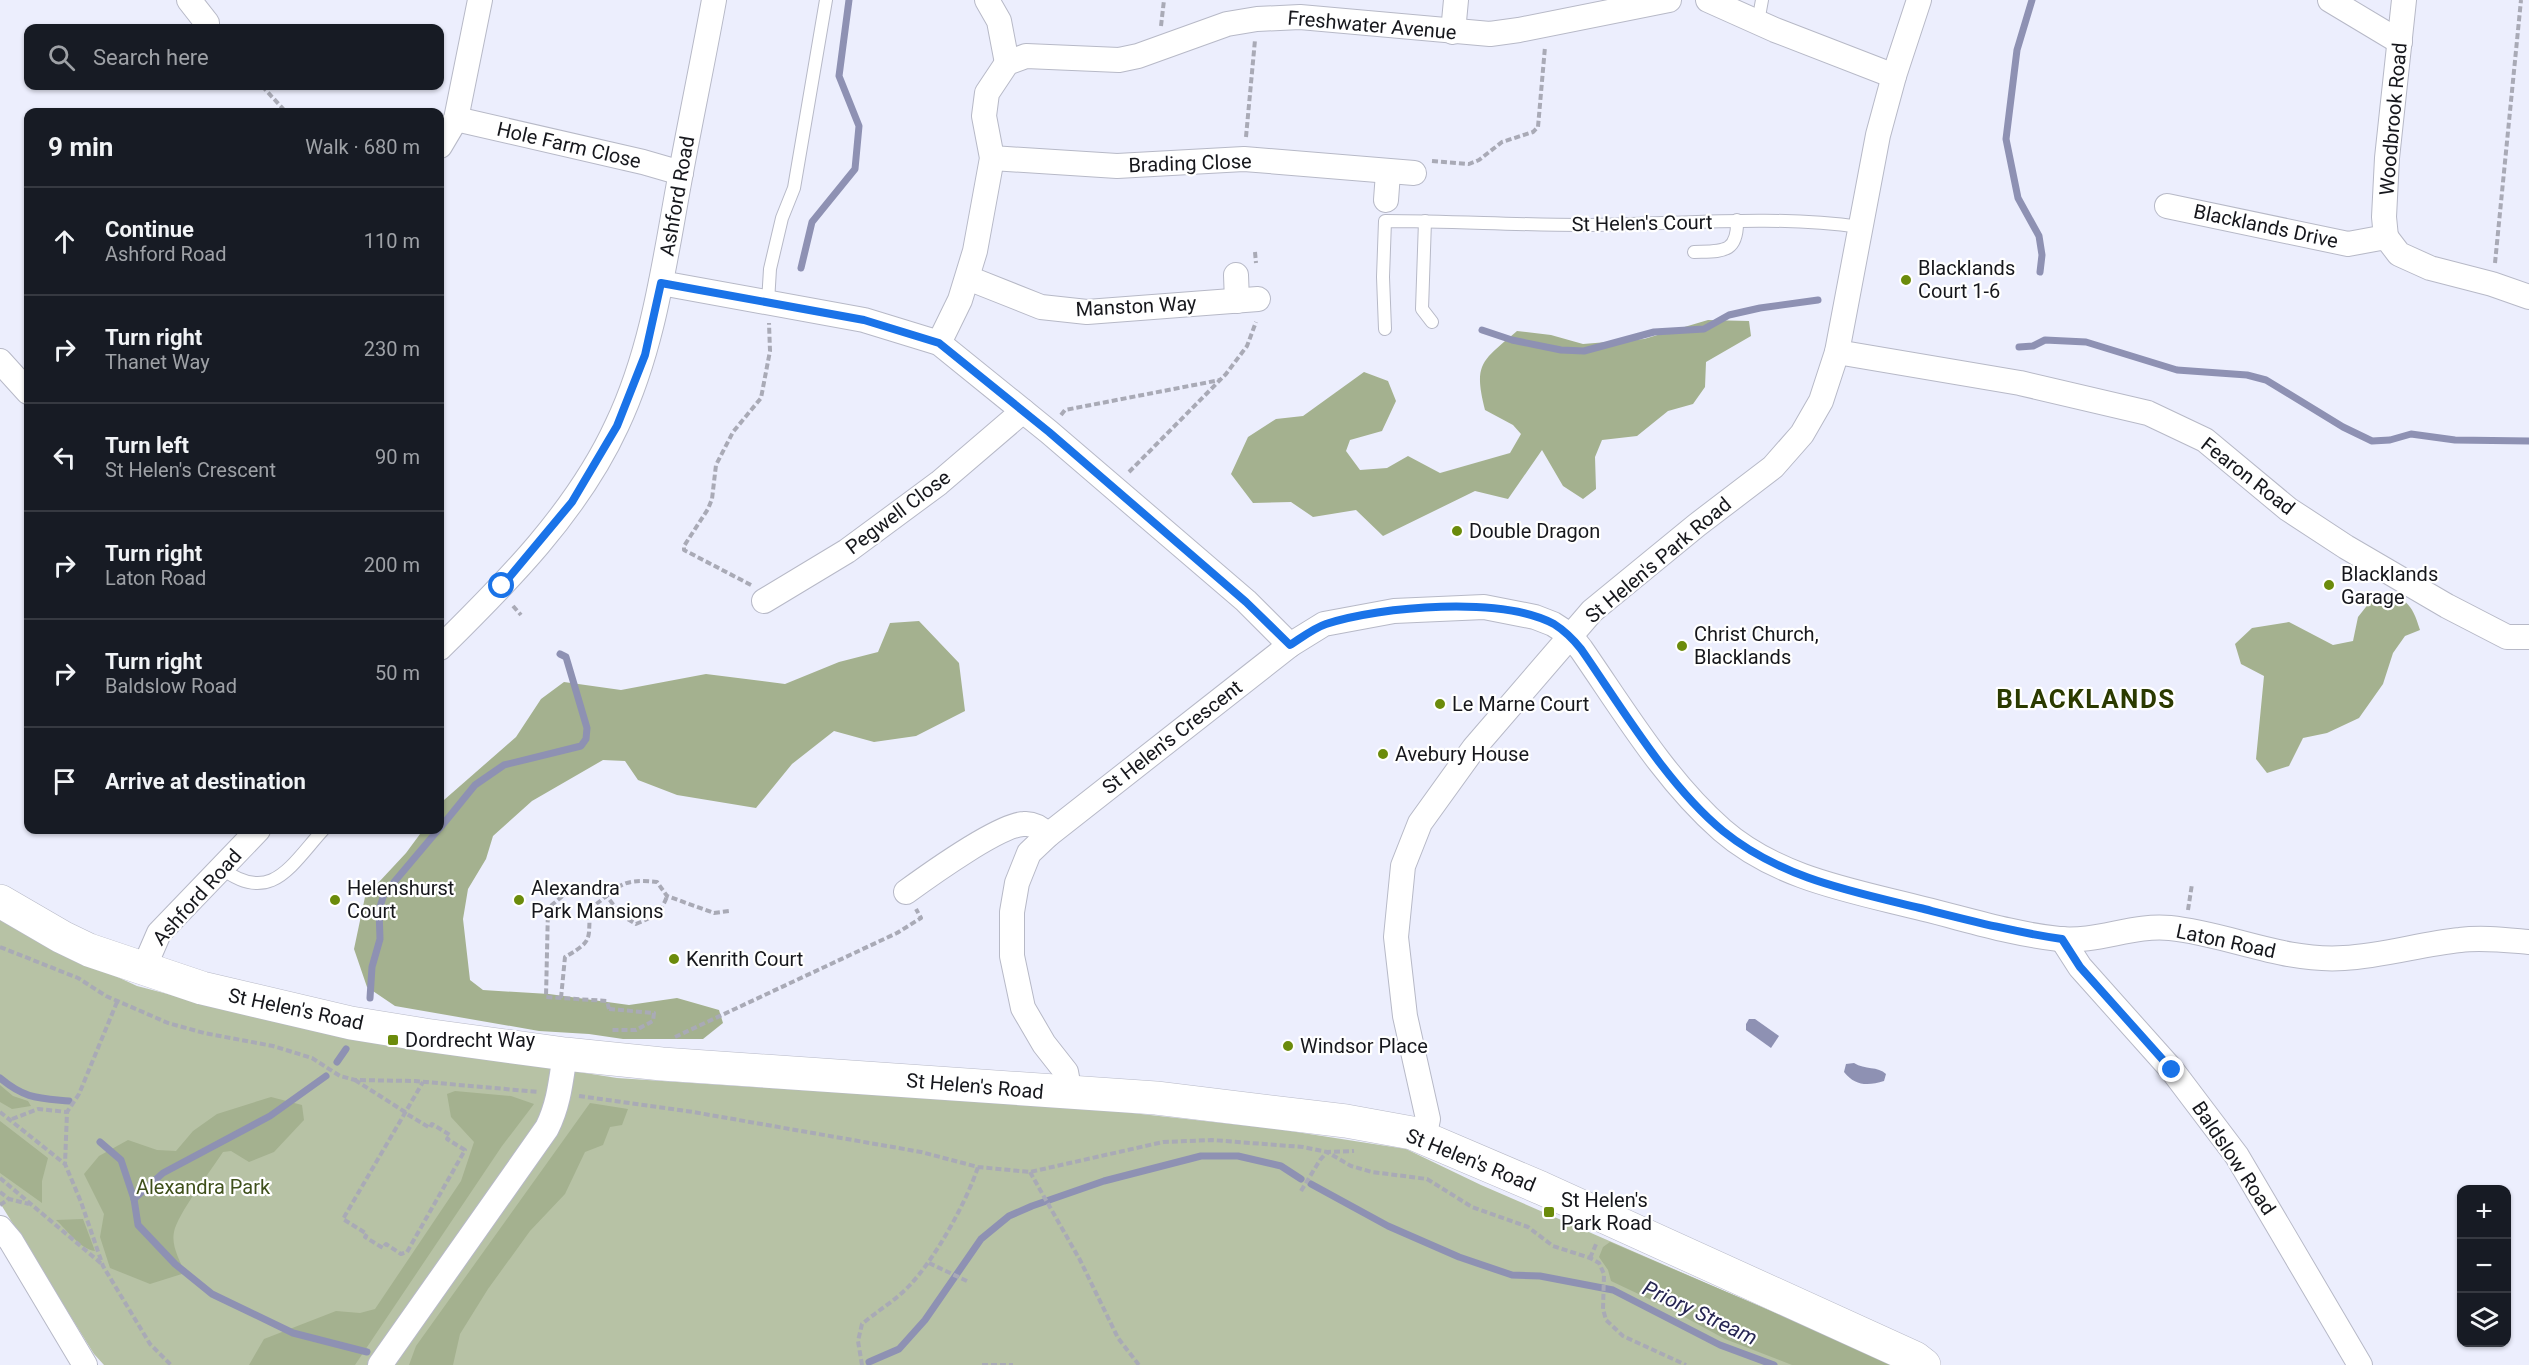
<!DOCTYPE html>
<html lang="en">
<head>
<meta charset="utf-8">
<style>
  :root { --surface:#171b24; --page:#20242c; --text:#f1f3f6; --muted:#9ea1a6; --line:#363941 }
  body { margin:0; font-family:Roboto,sans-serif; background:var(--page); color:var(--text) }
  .controls { position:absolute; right:18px; bottom:18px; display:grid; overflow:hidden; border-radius:12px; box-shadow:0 2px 4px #0004 }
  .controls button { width:54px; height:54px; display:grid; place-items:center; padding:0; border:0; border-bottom:2px solid var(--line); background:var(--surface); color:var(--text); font:30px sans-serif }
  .stop { position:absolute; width:18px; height:18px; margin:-14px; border:4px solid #1a73e8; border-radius:50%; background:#fff }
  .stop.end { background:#1a73e8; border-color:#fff; box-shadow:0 2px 6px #0008 }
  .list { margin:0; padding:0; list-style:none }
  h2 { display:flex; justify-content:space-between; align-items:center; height:78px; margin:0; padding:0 24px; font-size:26px }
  h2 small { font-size:20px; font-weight:400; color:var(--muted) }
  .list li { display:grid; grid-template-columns:39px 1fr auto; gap:18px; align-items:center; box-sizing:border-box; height:108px; padding:0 24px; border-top:2px solid var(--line) }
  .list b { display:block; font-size:22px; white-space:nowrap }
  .list p { margin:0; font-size:20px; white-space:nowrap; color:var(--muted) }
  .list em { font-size:20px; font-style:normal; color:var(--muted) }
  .icon { flex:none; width:33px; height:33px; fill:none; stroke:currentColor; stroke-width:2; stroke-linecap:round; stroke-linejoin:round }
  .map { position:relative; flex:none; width:2529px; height:1365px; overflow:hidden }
  .search { position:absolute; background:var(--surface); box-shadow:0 2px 4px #0004; left:24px; top:24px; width:420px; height:66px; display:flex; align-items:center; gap:15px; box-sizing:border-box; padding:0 21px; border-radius:12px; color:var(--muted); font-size:22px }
  .panel { position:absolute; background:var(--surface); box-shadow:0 2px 4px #0004; left:24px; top:108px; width:420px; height:726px; border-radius:12px }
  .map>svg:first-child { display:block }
</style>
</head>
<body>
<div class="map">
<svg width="2529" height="1365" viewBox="0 0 2529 1365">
  <rect width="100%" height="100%" fill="#eceefd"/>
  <!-- green -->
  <polygon fill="#b7c2a5" points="0,919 35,939 137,986 252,1016 406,1045 617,1078 1105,1110 1277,1129 1406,1149 1481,1185 1894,1365 104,1365 94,1354 0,1203"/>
  <!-- forest -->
  <g fill="#a4b18f">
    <path d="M1708 320 1749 321 1751 336 1706 362 1705 387 1693 404 1668 411 1637 436 1602 440 1595 457 1596 489 1583 499 1563 486 1542 450 1508 499 1475 491 1383 536 1356 510 1313 517 1291 502 1253 503 1231 474 1248 437 1276 419 1303 416 1364 372 1388 381 1396 401 1382 431 1350 440 1346 451 1360 470 1387 468 1408 456 1440 473 1510 453 1521 434 1513 425 1485 410C1473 363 1482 361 1517 331L1551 335 1583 344 1644 339Z"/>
    <path d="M2377 593C2405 596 2412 603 2420 630L2405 636 2393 653 2383 684 2359 718 2327 733 2303 738 2289 766 2267 773 2256 759 2264 676 2241 664 2235 644 2252 628 2289 622 2333 645 2353 641 2358 617Z"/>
    <polygon points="919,621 959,663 965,711 916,736 874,742 834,731 792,764 756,808 677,795 638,780 625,761 603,760 532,801 493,836 486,859 468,889 463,919 470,980 483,990 549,994 629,1005 677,998 719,1010 723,1023 703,1039 623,1039 589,1034 539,1031 395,1006 367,987 354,949 365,897 406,853 423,830 440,830 440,806 444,800 516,737 541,699 564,682 621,690 706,674 785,684 839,662 878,652 890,623"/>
    <polygon points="0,1085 13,1096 28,1101 31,1106 12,1109 0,1102"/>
    <polygon points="455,1091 511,1096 534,1104 502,1146 355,1365 249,1365 264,1339 336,1311 360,1313 375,1309 461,1181 474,1142 451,1117 447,1094"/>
    <path d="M271 1097 302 1105 304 1120 274 1152 249 1162 231 1151 223 1152C212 1169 177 1215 174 1232 171 1246 180 1261 185 1273L150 1284 110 1268 100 1237 104 1214 84 1174 99 1156 128 1140 157 1150 176 1151 193 1131 217 1114Z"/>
    <polygon points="590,1103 628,1109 622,1125 610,1127 603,1145 585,1152 565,1194 530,1231 488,1289 460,1334 453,1365 409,1365 416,1346"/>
    <polygon points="0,1121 48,1158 42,1181 42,1203 0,1173"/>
    <path d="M83 1219 95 1251C80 1249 67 1230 56 1220Z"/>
    <polygon points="1610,1242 1890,1362 1894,1365 1792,1365 1725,1339 1666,1307 1611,1281 1608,1270 1599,1257 1603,1247"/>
  </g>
  <!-- water -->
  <g fill="#8e91b3">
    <polygon points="1749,1019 1755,1019 1779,1036 1771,1048 1746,1030 1746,1024"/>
    <path d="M1854 1063C1865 1070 1878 1066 1886 1074L1884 1081C1868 1086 1855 1086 1844 1072L1846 1064Z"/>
  </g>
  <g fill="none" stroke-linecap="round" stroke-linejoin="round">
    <!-- stream -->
    <g stroke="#8e91b3" stroke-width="7">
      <polyline points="2032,0 2017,50 2006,139 2018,198 2039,236 2042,255 2040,272"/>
      <polyline points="801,268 812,222 855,169 859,126 839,76 849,0"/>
      <polyline points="1482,330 1512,340 1561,350 1584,351 1654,332 1704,329 1729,315 1760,308 1818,300"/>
      <polyline points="2019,347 2033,346 2045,340 2086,342 2177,370 2247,375 2266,380 2343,427 2372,441 2390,440 2411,434 2455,440 2529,441"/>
      <polyline points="440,828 475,785 504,765 581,746 586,739 587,728 566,657 560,654"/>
      <polyline points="370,998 372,967 380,939 379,910 384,894 438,830"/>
      <polyline points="337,1062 346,1049"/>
      <path d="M0 1078C25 1099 38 1098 69 1101"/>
      <polyline points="100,1142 121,1160 134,1199 138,1225 175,1264 212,1294 293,1333 367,1352"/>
      <polyline points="1311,1184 1388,1226 1459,1257 1512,1275 1540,1276 1613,1290 1720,1345 1774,1365"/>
      <polyline points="134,1199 163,1173 270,1116 326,1076"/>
      <polyline points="869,1362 899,1349 925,1320 981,1239 1009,1216 1032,1206 1104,1181 1201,1156 1238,1156 1281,1166 1301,1179"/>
    </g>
    <defs>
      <g id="lane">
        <polyline points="1758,22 1762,0"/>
        <polyline points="1425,221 1422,309 1432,322"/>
        <path d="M1694 252C1722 251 1738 254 1737 220"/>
        <polyline points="768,302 770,269 782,218 794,188 826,0"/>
        <path d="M1385 329 1383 277 1385 221C1451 221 1516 225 1582 225 1675 225 1767 214 1860 227"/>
        <path d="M221 868C271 906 291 865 323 830"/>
      </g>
      <g id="street">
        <polyline points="189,0 207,23"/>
        <polyline points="987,0 999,21 1007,63"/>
        <polyline points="1708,0 1775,30 1894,76"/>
        <polyline points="2330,0 2400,42"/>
        <polyline points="1453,32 1456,0"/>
        <polyline points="456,119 643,162 681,173"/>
        <polyline points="440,146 456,119 480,0"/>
        <polyline points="992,158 1117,166 1244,159 1414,173"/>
        <polyline points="1386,200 1388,173"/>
        <polyline points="2167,206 2348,244 2386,237 2399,254 2430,268 2492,284 2529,297"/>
        <polyline points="2386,237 2384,217 2387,158 2404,0"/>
        <polyline points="1236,275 1237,301"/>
        <polyline points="968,278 1041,307 1087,312 1258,299"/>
        <polyline points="661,283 864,320 939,343 1049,432 1246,601 1290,645"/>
        <polyline points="939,343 960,300 975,251 992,158 984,116 987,93 1007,63 1026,56 1119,60 1138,56 1227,24 1257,19 1300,17 1490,34 1519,30 1669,0"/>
        <polyline points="1837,352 2020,383 2148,413 2205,440 2288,509 2346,547 2447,606 2507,637 2529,637"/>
        <polyline points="0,361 28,392"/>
        <polyline points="764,601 847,551 939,483 1023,411"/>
        <path d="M440 648C507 582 577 512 617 425 653 349 664 265 679 183 690 122 703 61 714 0"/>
        <path d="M906 892C928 876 1000 824 1024 824 1034 823 1041 828 1048 835"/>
        <polyline points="2062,939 2080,967 2172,1070 2237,1156 2360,1365"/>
        <polyline points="143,970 159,933 258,830"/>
        <path d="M1070 1093 1066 1072 1044 1044 1023 1008 1012 956V912L1017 883 1029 853 1048 835 1290 645 1324 624 1394 611 1484 607 1535 617 1553 624 1570 635 1581 649C1624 711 1665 780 1722 830 1778 879 1854 891 1924 909 1969 920 2013 934 2059 939 2097 943 2133 924 2170 928 2229 934 2282 962 2344 958 2383 956 2421 944 2460 940 2482 937 2506 940 2529 942"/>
        <polyline points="1424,1138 1428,1119 1405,1016 1396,937 1403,866 1420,823 1474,748 1592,611 1697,525 1773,467 1802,434 1821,401 1837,352 1878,135 1894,76 1919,0"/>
        <polyline points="0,1228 11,1241 85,1365"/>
        <path d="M380 1365 547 1128C559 1104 561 1080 565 1054"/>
      </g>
      <polyline id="primary" points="0,901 62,937 89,950 202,988 351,1023 425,1035 565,1054 662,1064 1156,1098 1346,1121 1412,1133 1541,1188 1915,1358 1924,1365"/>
    </defs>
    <!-- lane casing -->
    <use href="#lane" stroke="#b7b9c7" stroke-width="14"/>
    <!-- street casing -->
    <use href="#street" stroke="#b7b9c7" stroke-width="26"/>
    <!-- primary casing -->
    <use href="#primary" stroke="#b7b9c7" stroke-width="34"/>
    <!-- path -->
    <g stroke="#a9aab6" stroke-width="4" stroke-dasharray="6 3" stroke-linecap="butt">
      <polyline points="1161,26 1164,0"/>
      <polyline points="262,86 286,112"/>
      <polyline points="1246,137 1255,40"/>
      <polyline points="1432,161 1469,164 1479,160 1502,142 1533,132 1538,127 1545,47"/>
      <polyline points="1255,252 1256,263"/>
      <polyline points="2495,263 2521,0"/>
      <polyline points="1061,415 1065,410 1220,380"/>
      <polyline points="1129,472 1226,374 1247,346 1256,322"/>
      <polyline points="751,585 684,550 684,546 708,509 712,499 716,465 733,432 761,398 770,351 769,323"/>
      <polyline points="513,606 521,615"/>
      <polyline points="2188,910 2192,884"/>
      <polyline points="0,947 78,978 106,996 168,1023 204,1033 273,1046 312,1058 340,1076 355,1080 415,1081 539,1092"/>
      <path d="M561 998 565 957C597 939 586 938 591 908 620 887 619 878 657 882L667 896 714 913 729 911"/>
      <polyline points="117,1002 79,1094 67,1112 65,1164 81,1202 103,1266 150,1344 171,1365"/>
      <path d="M609 1009 607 1001 546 997 548 908 575 886 587 884 603 891 621 915 636 924C651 918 662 912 667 896"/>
      <polyline points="609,1009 654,1013 653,1021 636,1030 611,1030"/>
      <polyline points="675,1037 897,933 921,918 916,909"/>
      <polyline points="355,1080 405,1112 407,1114 430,1128 432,1124 450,1135 447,1139 465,1150 407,1252 401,1254 386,1244 383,1248 365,1237 367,1234 343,1219 423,1082"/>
      <polyline points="579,1096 693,1112 921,1152 978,1167 1030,1172 1163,1142 1212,1140 1303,1147 1327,1152 1351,1166 1372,1172 1427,1179 1472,1207 1528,1227 1553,1246 1590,1258 1599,1263 1604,1274 1603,1309 1606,1320 1623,1336 1686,1365"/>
      <polyline points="0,1112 65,1164"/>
      <polyline points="12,1119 38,1109 67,1112"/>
      <polyline points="1030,1172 1080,1260 1118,1338 1139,1365"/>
      <polyline points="0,1178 103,1265"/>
      <polyline points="1301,1191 1320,1160 1327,1152 1354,1151"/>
      <polyline points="0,1192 9,1199"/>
      <polyline points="0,1205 9,1199 29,1204"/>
      <polyline points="1590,1258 1597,1242"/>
      <polyline points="929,1263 969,1282"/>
      <path d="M862 1365 858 1341 862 1324C877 1311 895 1301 909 1286 935 1259 966 1203 978 1167"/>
      <polyline points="982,1365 1013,1365"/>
    </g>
    <!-- lane -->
    <use href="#lane" stroke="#fff" stroke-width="12"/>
    <!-- street -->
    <use href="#street" stroke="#fff" stroke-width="24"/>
    <!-- primary -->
    <use href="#primary" stroke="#fff" stroke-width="33"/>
  </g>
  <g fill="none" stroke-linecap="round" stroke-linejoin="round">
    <!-- route -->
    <path stroke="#1a73e8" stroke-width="8" d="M502 586 572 502 617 426 645 355 661 283 864 320 939 343 1049 432 1246 602 1290 645C1301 638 1314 628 1326 624 1381 606 1502 596 1554 624 1565 631 1573 639 1581 649 1622 708 1668 786 1723 831 1781 878 1850 891 1920 908 1968 920 2014 932 2062 939L2080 967 2172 1070"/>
  </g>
  <!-- markers -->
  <g fill="#6b8b0b" stroke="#fff" stroke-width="2">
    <circle cx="1906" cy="280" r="6"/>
    <circle cx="1457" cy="531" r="6"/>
    <circle cx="2329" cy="585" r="6"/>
    <circle cx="1682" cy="646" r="6"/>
    <circle cx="1440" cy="704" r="6"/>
    <circle cx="1383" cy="754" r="6"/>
    <circle cx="335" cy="900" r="6"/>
    <circle cx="519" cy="900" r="6"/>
    <circle cx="674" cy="959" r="6"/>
    <rect x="387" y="1034" width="12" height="12" rx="3"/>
    <circle cx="1288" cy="1046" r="6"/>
    <rect x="1543" y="1206" width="12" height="12" rx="3"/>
  </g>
  <g text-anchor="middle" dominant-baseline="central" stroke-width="4.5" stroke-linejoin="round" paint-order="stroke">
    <!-- street labels -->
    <g font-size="20" fill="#16171c" stroke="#fff">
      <text transform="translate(1372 25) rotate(5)">Freshwater Avenue</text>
      <text transform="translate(2393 119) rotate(-85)">Woodbrook Road</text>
      <text transform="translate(569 145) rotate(13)">Hole Farm Close</text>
      <text transform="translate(1190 163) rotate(-2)">Brading Close</text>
      <text transform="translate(677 196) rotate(-80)">Ashford Road</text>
      <text transform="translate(1642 223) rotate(-1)">St Helen's Court</text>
      <text transform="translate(2266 226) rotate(12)">Blacklands Drive</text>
      <text transform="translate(1136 306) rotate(-3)">Manston Way</text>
      <text transform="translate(2248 476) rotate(38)">Fearon Road</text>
      <text transform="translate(898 512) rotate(-37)">Pegwell Close</text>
      <text transform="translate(1658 560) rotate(-40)">St Helen's Park Road</text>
      <text transform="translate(1172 737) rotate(-38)">St Helen's Crescent</text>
      <text transform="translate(197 897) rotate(-48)">Ashford Road</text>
      <text transform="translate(2226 941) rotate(12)">Laton Road</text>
      <text transform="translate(296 1009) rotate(12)">St Helen's Road</text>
      <text transform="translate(975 1086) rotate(5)">St Helen's Road</text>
      <text transform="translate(2234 1158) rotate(56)">Baldslow Road</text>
      <text transform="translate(1471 1160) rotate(22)">St Helen's Road</text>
    </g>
    <!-- poi labels -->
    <g font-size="20" fill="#16171c" stroke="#fff" text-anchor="start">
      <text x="1918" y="268">Blacklands<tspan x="1918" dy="23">Court 1-6</tspan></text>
      <text x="1469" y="531">Double Dragon</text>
      <text x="2341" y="574">Blacklands<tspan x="2341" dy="23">Garage</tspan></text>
      <text x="1694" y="634">Christ Church,<tspan x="1694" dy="23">Blacklands</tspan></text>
      <text x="1452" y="704">Le Marne Court</text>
      <text x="1395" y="754">Avebury House</text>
      <text x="347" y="888">Helenshurst<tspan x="347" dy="23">Court</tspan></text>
      <text x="531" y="888">Alexandra<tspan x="531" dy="23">Park Mansions</tspan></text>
      <text x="686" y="959">Kenrith Court</text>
      <text x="405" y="1040">Dordrecht Way</text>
      <text x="1300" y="1046">Windsor Place</text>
      <text x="1561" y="1200">St Helen's<tspan x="1561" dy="23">Park Road</tspan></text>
    </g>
    <!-- park labels -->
    <g font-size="20" fill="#3f501b" stroke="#fff">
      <text x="203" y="1187">Alexandra Park</text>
    </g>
    <!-- water labels -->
    <g font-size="21" font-style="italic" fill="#252552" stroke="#fff">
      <text transform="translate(1700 1313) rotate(25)">Priory Stream</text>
    </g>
    <!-- district labels -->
    <g font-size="26" font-weight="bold" letter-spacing="1.5" fill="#2b3a00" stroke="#fff">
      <text x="2086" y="699">BLACKLANDS</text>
    </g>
  </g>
</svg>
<div class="controls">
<button>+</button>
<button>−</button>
<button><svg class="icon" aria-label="layers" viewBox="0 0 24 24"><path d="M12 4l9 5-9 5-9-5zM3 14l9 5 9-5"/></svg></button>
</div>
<div class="stop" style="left:502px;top:586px"></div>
<div class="stop end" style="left:2172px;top:1070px"></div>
<div class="search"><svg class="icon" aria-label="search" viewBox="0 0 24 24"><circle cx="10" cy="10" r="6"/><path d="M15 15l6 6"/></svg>Search here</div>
<section class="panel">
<h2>9 min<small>Walk · 680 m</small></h2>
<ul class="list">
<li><svg class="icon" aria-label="ahead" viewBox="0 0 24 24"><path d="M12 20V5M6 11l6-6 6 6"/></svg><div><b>Continue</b><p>Ashford Road</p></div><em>110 m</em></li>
<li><svg class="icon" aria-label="right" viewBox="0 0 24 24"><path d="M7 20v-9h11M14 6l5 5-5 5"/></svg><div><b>Turn right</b><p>Thanet Way</p></div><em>230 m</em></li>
<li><svg class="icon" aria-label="left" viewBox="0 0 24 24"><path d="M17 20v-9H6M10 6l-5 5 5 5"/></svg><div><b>Turn left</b><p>St Helen's Crescent</p></div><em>90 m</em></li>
<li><svg class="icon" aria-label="right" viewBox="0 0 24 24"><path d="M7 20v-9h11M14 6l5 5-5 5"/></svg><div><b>Turn right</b><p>Laton Road</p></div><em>200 m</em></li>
<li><svg class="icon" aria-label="right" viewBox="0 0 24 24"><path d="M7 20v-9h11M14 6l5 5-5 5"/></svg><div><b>Turn right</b><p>Baldslow Road</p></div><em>50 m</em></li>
<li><svg class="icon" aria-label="arrive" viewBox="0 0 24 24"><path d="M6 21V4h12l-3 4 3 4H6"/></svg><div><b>Arrive at destination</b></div></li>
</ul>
</section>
</div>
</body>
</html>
